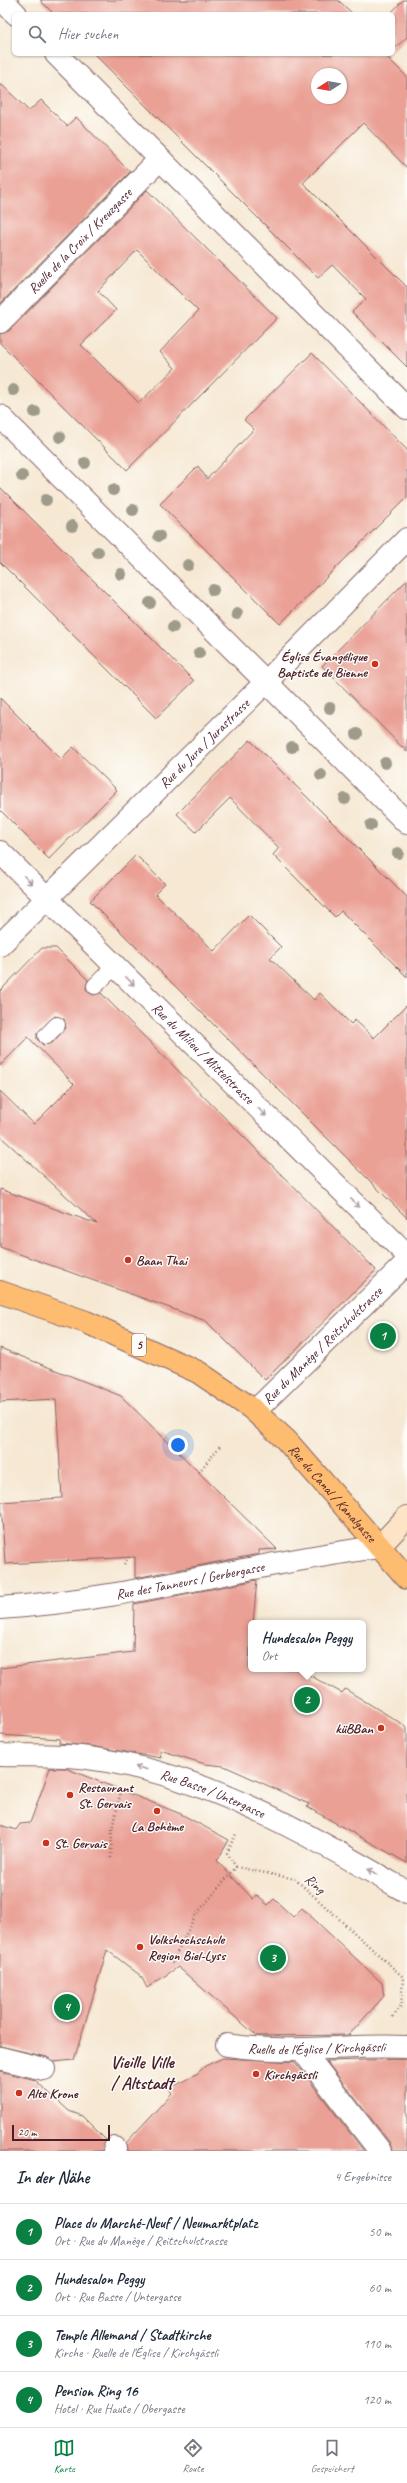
<!DOCTYPE html>
<html lang="de">
<head>
<meta charset="utf-8">
<style>
  :root { --surface:#fff; --page:#f2f2f3; --text:#1f2937; --muted:#747a83; --line:#e0e1e3; --accent:#0b8043 }
  body { margin:0; font-family:Caveat,sans-serif; background:var(--page); color:var(--text) }
  .compass { position:absolute; left:311px; top:68px; width:36px; height:36px; border-radius:50%; background:var(--surface); box-shadow:0 1px 3px #0004; rotate:259deg }
  .scale { position:absolute; left:12px; bottom:10px; width:98px; box-sizing:border-box; padding-left:4px; border:2px solid #4a1f2b; border-top:0; font-size:11px; line-height:14px; white-space:nowrap; color:#4a1f2b; -webkit-text-stroke:3px #fdfcf7; paint-order:stroke }
  .you { position:absolute; left:178px; top:1445px; width:14px; height:14px; margin:-10px; border:3px solid #fff; border-radius:50%; background:#1a73e8; box-shadow:0 0 0 6px #1a73e833 }
  .badge { display:grid; place-items:center; width:26px; height:26px; border-radius:50%; background:var(--accent); color:#fff; font-size:13px; font-weight:700 }
  .pin { position:absolute; translate:-50% -50%; border:2px solid #fff; box-shadow:0 1px 4px #0006 }
  .popup { position:absolute; left:248px; top:1620px; width:118px; height:52px; box-sizing:border-box; display:grid; place-content:center; border-radius:6px; background:var(--surface); filter:drop-shadow(0 1px 3px #0005); font-size:13px; white-space:nowrap; color:var(--muted) }
  .popup b { font-size:15px; color:var(--text) }
  .popup::after { content:''; position:absolute; left:50%; top:100%; margin-left:-8px; border:8px solid transparent; border-top-color:var(--surface) }
  .list { margin:0; padding:0; list-style:none }
  h2 { display:flex; justify-content:space-between; align-items:center; height:52px; margin:0; padding:0 16px; font-size:17px }
  h2 small { font-size:13px; font-weight:400; color:var(--muted) }
  .list li { display:grid; grid-template-columns:26px 1fr auto; gap:12px; align-items:center; box-sizing:border-box; height:56px; padding:0 16px; border-top:1px solid var(--line) }
  .list b { display:block; font-size:15px; white-space:nowrap }
  .list p { margin:0; font-size:13px; white-space:nowrap; color:var(--muted) }
  .list em { font-size:13px; font-style:normal; color:var(--muted) }
  .icon { flex:none; width:22px; height:22px; fill:none; stroke:currentColor; stroke-width:2; stroke-linecap:round; stroke-linejoin:round }
  .map { position:relative; flex:none; width:407px; height:2151px; overflow:hidden }
  .search { position:absolute; background:var(--surface); box-shadow:0 1px 3px #0004; left:12px; right:12px; top:12px; height:44px; display:flex; align-items:center; gap:10px; box-sizing:border-box; padding:0 14px; border-radius:6px; color:var(--muted); font-size:15px }
  .sheet { height:276px; background:var(--surface) }
  nav { display:flex; justify-content:space-around; align-items:center; box-sizing:border-box; height:56px; border-top:1px solid var(--line); background:var(--surface); font-size:11px; color:var(--muted) }
  nav a { display:grid; justify-items:center; gap:2px }
  nav .on { color:var(--accent) }
  .map>svg:first-child { display:block }
</style>
</head>
<body>
<div class="map">
<svg width="407" height="2151" viewBox="0 0 407 2151">
  <rect width="100%" height="100%" fill="#fdfcf7"/>
  <filter id="ink" filterUnits="userSpaceOnUse"><feTurbulence type="fractalNoise" baseFrequency=".025" numOctaves="2"/><feDisplacementMap in="SourceGraphic" scale="8" xChannelSelector="R" yChannelSelector="G"/><feConvolveMatrix kernelMatrix="1 2 1 2 8 2 1 2 1" color-interpolation-filters="sRGB"/></filter>
  <filter id="wash" filterUnits="userSpaceOnUse"><feTurbulence type="fractalNoise" baseFrequency=".012" numOctaves="4" result="noise"/><feDisplacementMap in="SourceGraphic" scale="16" xChannelSelector="R" yChannelSelector="G"/><feGaussianBlur stdDeviation="0.9" result="paint"/><feColorMatrix in="noise" values="0 0 0 0 0 0 0 0 0 0 0 0 0 0 0 0 0 1.4 0 .05"/><feComposite in="paint" operator="in"/></filter>
  <g filter="url(#wash)">
    <rect width="100%" height="100%" fill="#f6e8d3"/>
    <g id="blocks">
      <!-- building -->
      <g fill="#eaa095" fill-rule="evenodd">
        <polygon points="40,0 338,0 353,14 54,14"/>
        <polygon points="403,0 407,0 407,37 393,50 393,14 390,14"/>
        <path d="M94 54H389L387 57 407 77V168L363 123 303 183 407 287V367L352 312 366 299 332 265 318 278ZM317 74H341V98H317Z"/>
        <polygon points="0,83 29,111 41,100 67,126 76,117 130,172 0,304"/>
        <path d="M147 190 277 318 127 470 0 343V334L9 331ZM137 250 198 311 160 352 175 368 139 403 81 345 116 310 98 291Z"/>
        <polygon points="312,353 407,450 407,497 280,624 160,504 198,466 207,479 254,429 244,420"/>
        <polygon points="0,487 194,681 156,718 0,562"/>
        <polygon points="407,580 407,752 322,666"/>
        <polygon points="0,698 61,759 73,747 117,790 49,859 0,810"/>
        <polygon points="250,740 407,897 407,977 341,911 335,917 273,855 279,848 230,798 196,832 177,814"/>
        <polygon points="136,855 165,884 155,894 214,951 249,915 281,947 270,958 314,1000 320,993 351,1024 355,1020 374,1038 407,1005 407,1218 90,901"/>
        <path d="M42 948H56L88 980 86 988 88 992 93 995 101 993 376 1270 265 1380 206 1321 0 1247V1189L97 1224 0 1136V1091L34 1124 74 1084 28 1037 0 1066V991ZM55 1016 64 1019 66 1028 52 1043 43 1045 37 1039V1033Z"/>
        <polygon points="0,1348 121,1396 277,1549 259,1550 259,1554 135,1578 135,1557 5,1564 1,1502 62,1498 56,1399 0,1402"/>
        <polygon points="257,1580 253,1623 251,1623 249,1669 298,1669 342,1693 345,1689 407,1727 407,1863 307,1807 309,1804 224,1766 205,1764 160,1750 161,1758 89,1746 59,1743 60,1739 0,1735 0,1668 133,1652 134,1604"/>
        <polygon points="50,1768 65,1768 181,1814 229,1840 217,1861 253,1899 256,1895 268,1905 274,1899 293,1917 302,1908 382,1983 384,1996 349,2035 257,2036 178,1967 147,1988 141,1976 107,1950 74,2060 54,2062 47,2057 0,2046 0,1825 16,1830 20,1824 30,1823"/>
        <polygon points="223,2058 295,2062 364,2151 127,2151 126,2143 172,2093 169,2089 198,2073 205,2066"/>
        <polygon points="407,2059 407,2151 392,2151 390,2143 326,2061"/>
        <polygon points="0,2071 35,2080 69,2111 82,2116 106,2140 102,2151 0,2151"/>
      </g>
    </g>
  </g>
  <g filter="url(#ink)">
    <use href="#blocks" fill-opacity="0" stroke="#866566" stroke-width="1"/>
    <g fill="none" stroke-linecap="round" stroke-linejoin="round">
      <defs>
        <g id="service">
          <polyline points="95,986 115,966"/>
          <polyline points="46,1036 57,1025"/>
        </g>
        <g id="pedestrian">
          <path id="s1" d="M227 2045C289 2055 346 2044 407 2047"/>
          <polyline points="303,2051 380,2151"/>
          <polyline points="0,2058 44,2069"/>
          <polyline points="114,2151 115,2148"/>
        </g>
        <g id="minor">
          <polyline points="2,0 16,14"/>
          <polyline points="56,54 407,408"/>
          <path id="s2" d="M0 322 160 159"/>
          <path id="s3" d="M0 852 407 1255"/>
          <path id="s4" d="M255 1411 407 1262"/>
          <path id="s5" d="M0 1608C128 1600 252 1563 379 1547"/>
          <path id="s6" d="M0 1755C29 1756 59 1754 88 1758 205 1773 307 1834 407 1892"/>
        </g>
        <g id="tertiary">
          <polyline points="0,416 407,823"/>
          <path id="s7" d="M0 945 266 682 407 539"/>
        </g>
        <polyline id="secondary" points="379,1547 407,1517"/>
        <g id="primary">
          <path id="s8" d="M0 1292 86 1322 198 1372 251 1408 286 1440 407 1578"/>
        </g>
      </defs>
      <!-- service casing -->
      <use href="#service" stroke="#866566" stroke-width="18"/>
      <!-- pedestrian casing -->
      <use href="#pedestrian" stroke="#866566" stroke-width="24"/>
      <!-- minor casing -->
      <use href="#minor" stroke="#866566" stroke-width="24"/>
      <!-- tertiary casing -->
      <use href="#tertiary" stroke="#866566" stroke-width="24"/>
      <!-- secondary casing -->
      <use href="#secondary" stroke="#866566" stroke-width="24"/>
      <!-- primary casing -->
      <use href="#primary" stroke="#866566" stroke-width="24"/>
      <!-- path -->
      <g stroke="#866566" stroke-width="2.5" stroke-dasharray="1 3" stroke-linecap="butt">
        <polyline points="199,1472 220,1446"/>
        <polyline points="124,1564 129,1557"/>
        <polyline points="111,1858 112,1829 121,1791"/>
        <polyline points="236,1867 227,1853 237,1832"/>
        <polyline points="172,1963 195,1916 236,1867 295,1879 403,1977 401,2006 392,2018"/>
      </g>
      <!-- service -->
      <use href="#service" stroke="#fff" stroke-width="16"/>
      <!-- pedestrian -->
      <use href="#pedestrian" stroke="#fff" stroke-width="22"/>
      <!-- minor -->
      <use href="#minor" stroke="#fff" stroke-width="22"/>
      <!-- tertiary -->
      <use href="#tertiary" stroke="#fff" stroke-width="22"/>
      <!-- secondary -->
      <use href="#secondary" stroke="#fee4c6" stroke-width="22"/>
      <!-- primary -->
      <use href="#primary" stroke="#fdbc70" stroke-width="22"/>
    </g>
    <!-- trees -->
    <g fill="#9f9b8a">
      <circle cx="13" cy="390" r="6"/>
      <circle cx="35" cy="412" r="6"/>
      <circle cx="60" cy="437" r="6"/>
      <circle cx="85" cy="463" r="6"/>
      <circle cx="22" cy="476" r="6"/>
      <circle cx="113" cy="490" r="6"/>
      <circle cx="46" cy="500" r="6"/>
      <circle cx="133" cy="510" r="6"/>
      <circle cx="72" cy="526" r="6"/>
      <circle cx="159" cy="536" r="6"/>
      <circle cx="98" cy="552" r="6"/>
      <circle cx="188" cy="565" r="6"/>
      <circle cx="121" cy="574" r="6"/>
      <circle cx="213" cy="590" r="6"/>
      <circle cx="150" cy="603" r="6"/>
      <circle cx="237" cy="614" r="6"/>
      <circle cx="173" cy="627" r="6"/>
      <circle cx="199" cy="653" r="6"/>
      <circle cx="330" cy="708" r="6"/>
      <circle cx="357" cy="734" r="6"/>
      <circle cx="292" cy="747" r="6"/>
      <circle cx="385" cy="763" r="6"/>
      <circle cx="321" cy="775" r="6"/>
      <circle cx="345" cy="799" r="6"/>
      <circle cx="371" cy="825" r="6"/>
      <circle cx="398" cy="853" r="6"/>
    </g>
    <!-- one-way arrows -->
    <defs><path id="oneway-shaft" d="M-6 0H5M1.5-3L5.5 0L1.5 3" fill="none" stroke-width="1.6" stroke-linecap="round" stroke-linejoin="round"/></defs>
    <g stroke="#ae9aa0">
      <use href="#oneway-shaft" transform="translate(28 880) rotate(45)"/>
      <use href="#oneway-shaft" transform="translate(130 981) rotate(45)"/>
      <use href="#oneway-shaft" transform="translate(262 1112) rotate(45)"/>
      <use href="#oneway-shaft" transform="translate(355 1203) rotate(45)"/>
      <use href="#oneway-shaft" transform="translate(141 1768) rotate(-166)"/>
      <use href="#oneway-shaft" transform="translate(373 1872) rotate(-150)"/>
    </g>
  </g>
  <!-- markers -->
  <g fill="#c8321e" stroke="#fdfcf7" stroke-width="1.5">
    <circle cx="375" cy="664" r="4"/>
    <circle cx="128" cy="1260" r="4"/>
    <circle cx="381" cy="1728" r="4"/>
    <circle cx="70" cy="1795" r="4"/>
    <circle cx="157" cy="1811" r="4"/>
    <circle cx="46" cy="1843" r="4"/>
    <circle cx="140" cy="1947" r="4"/>
    <circle cx="256" cy="2074" r="4"/>
    <circle cx="19" cy="2093" r="4"/>
  </g>
  <g text-anchor="middle" dominant-baseline="central" stroke-width="3" stroke-linejoin="round" paint-order="stroke">
    <!-- shield labels -->
    <rect fill="#fdfcf7" stroke="#806168" stroke-width="1" x="132" y="1334" width="14" height="22" rx="3"/>
    <g font-size="13" font-weight="bold" fill="#4a1f2b">
      <text x="139" y="1345">5</text>
    </g>
    <!-- street labels -->
    <g font-size="14" fill="#4a1f2b" stroke="#fdfcf7">
      <text stroke="none"><textPath href="#s2" startOffset="114">Ruelle de la Croix / Kreuzgasse</textPath></text>
      <text stroke="none"><textPath href="#s7" startOffset="287">Rue du Jura / Jurastrasse</textPath></text>
      <text stroke="none"><textPath href="#s3" startOffset="286">Rue du Milieu / Mittelstrasse</textPath></text>
      <text stroke="none"><textPath href="#s4" startOffset="94">Rue du Manège / Reitschulstrasse</textPath></text>
      <text stroke="none"><textPath href="#s8" startOffset="396">Rue du Canal / Kanalgasse</textPath></text>
      <text stroke="none"><textPath href="#s5" startOffset="192">Rue des Tanneurs / Gerbergasse</textPath></text>
      <text stroke="none"><textPath href="#s6" startOffset="218">Rue Basse / Untergasse</textPath></text>
      <text transform="translate(315 1884) rotate(42)">Ring</text>
      <text stroke="none"><textPath href="#s1" startOffset="90">Ruelle de l'Église / Kirchgässli</textPath></text>
    </g>
    <!-- poi labels -->
    <g font-size="14" font-weight="bold" fill="#4a1f2b" stroke="#fdfcf7" text-anchor="start">
      <text x="367" y="656" text-anchor="end">Église Évangélique<tspan x="367" dy="16">Baptiste de Bienne</tspan></text>
      <text x="136" y="1260">Baan Thai</text>
      <text x="373" y="1728" text-anchor="end">küBBan</text>
      <text x="78" y="1787">Restaurant<tspan x="78" dy="16">St. Gervais</tspan></text>
      <text x="157" y="1826" text-anchor="middle">La Bohème</text>
      <text x="54" y="1843">St. Gervais</text>
      <text x="148" y="1939">Volkshochschule<tspan x="148" dy="16">Region Biel-Lyss</tspan></text>
      <text x="264" y="2074">Kirchgässli</text>
      <text x="27" y="2093">Alte Krone</text>
    </g>
    <!-- district labels -->
    <g font-size="18" font-weight="bold" fill="#4a1f2b" stroke="#fdfcf7">
      <text x="142" y="2062">Vieille Ville<tspan x="142" dy="21">/ Altstadt</tspan></text>
    </g>
  </g>
</svg>
<svg class="compass" viewBox="-18 -18 36 36"><path d="M0-13l5 13h-10z" fill="#e53935"/><path d="M0 13l5-13h-10z" fill="#747a83"/></svg>
<div class="scale">20 m</div>
<div class="you"></div>
<div class="pin badge" style="left:383px;top:1336px">1</div>
<div class="pin badge" style="left:307px;top:1700px">2</div>
<div class="popup"><b>Hundesalon Peggy</b>Ort</div>
<div class="pin badge" style="left:273px;top:1958px">3</div>
<div class="pin badge" style="left:67px;top:2007px">4</div>
<div class="search"><svg class="icon" aria-label="search" viewBox="0 0 24 24"><circle cx="10" cy="10" r="6"/><path d="M15 15l6 6"/></svg>Hier suchen</div>
</div>
<section class="sheet">
<h2>In der Nähe<small>4 Ergebnisse</small></h2>
<ul class="list">
<li><span class="badge">1</span><div><b>Place du Marché-Neuf / Neumarktplatz</b><p>Ort · Rue du Manège / Reitschulstrasse</p></div><em>50 m</em></li>
<li><span class="badge">2</span><div><b>Hundesalon Peggy</b><p>Ort · Rue Basse / Untergasse</p></div><em>60 m</em></li>
<li><span class="badge">3</span><div><b>Temple Allemand / Stadtkirche</b><p>Kirche · Ruelle de l'Église / Kirchgässli</p></div><em>110 m</em></li>
<li><span class="badge">4</span><div><b>Pension Ring 16</b><p>Hotel · Rue Haute / Obergasse</p></div><em>120 m</em></li>
</ul>
</section>
<nav>
<a class="on"><svg class="icon" aria-label="map" viewBox="0 0 24 24"><path d="M3 6l6-2 6 2 6-2v14l-6 2-6-2-6 2zM9 4v14M15 6v14"/></svg>Karte</a>
<a><svg class="icon" aria-label="directions" viewBox="0 0 24 24"><path d="M12 3l9 9-9 9-9-9zM9 14v-3h6M13 9l2 2-2 2"/></svg>Route</a>
<a><svg class="icon" aria-label="saved" viewBox="0 0 24 24"><path d="M7 4h10v16l-5-4-5 4z"/></svg>Gespeichert</a>
</nav>
</body>
</html>
